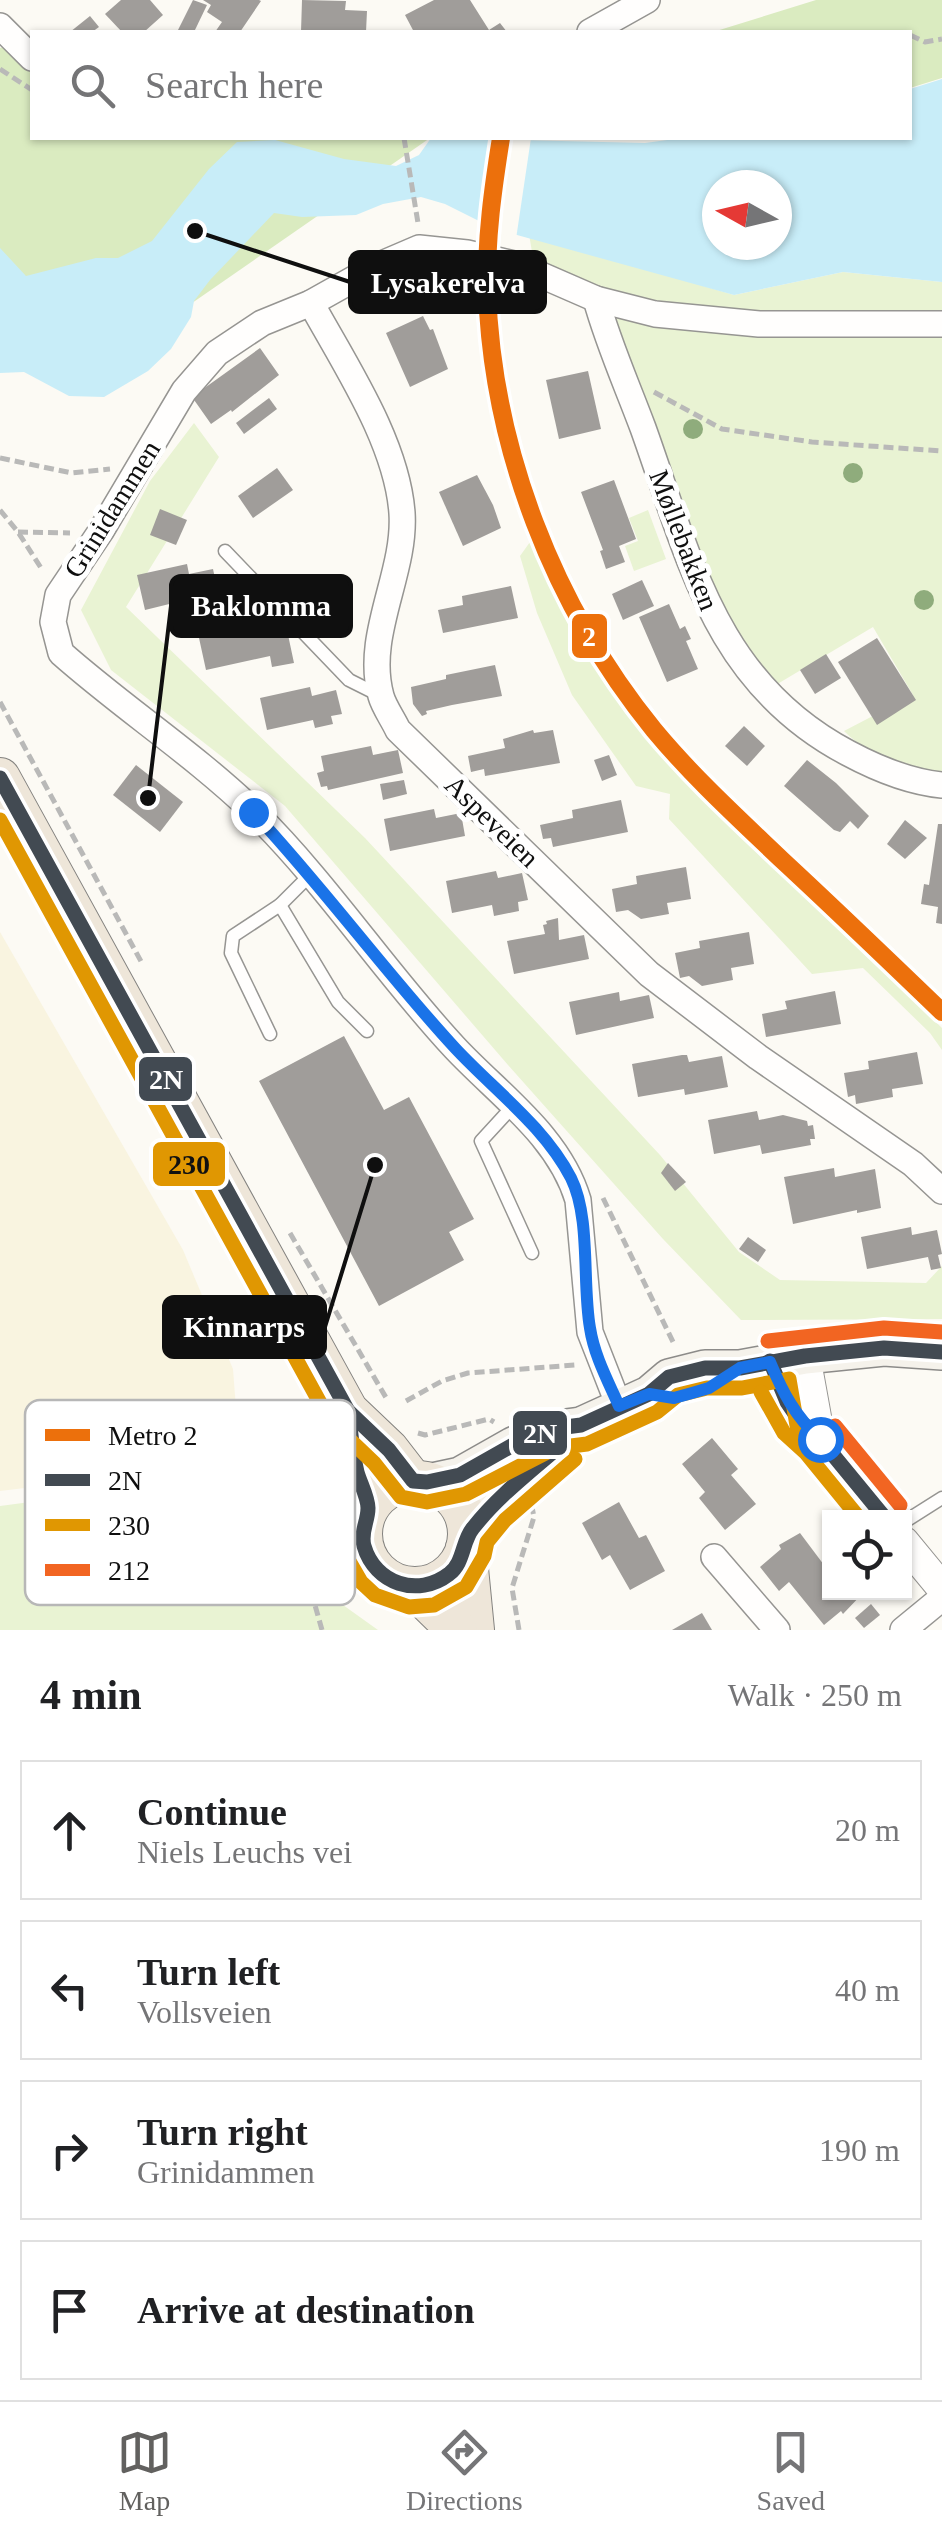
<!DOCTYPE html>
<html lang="en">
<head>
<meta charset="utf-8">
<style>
  :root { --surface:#fff; --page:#f2f2f2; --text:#202124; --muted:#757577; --line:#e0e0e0; --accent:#62615f }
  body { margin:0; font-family:Georgia,serif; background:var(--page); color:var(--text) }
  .controls { position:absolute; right:30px; bottom:30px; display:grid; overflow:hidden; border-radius:0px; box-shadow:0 2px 8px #0004 }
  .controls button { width:90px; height:90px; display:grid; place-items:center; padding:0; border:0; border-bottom:2px solid var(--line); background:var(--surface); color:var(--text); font:50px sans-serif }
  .compass { position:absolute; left:702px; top:170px; width:90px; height:90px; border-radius:50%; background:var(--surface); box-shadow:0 2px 8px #0004; rotate:278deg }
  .stop { position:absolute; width:30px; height:30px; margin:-22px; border:8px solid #1a73e8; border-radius:50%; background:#fff }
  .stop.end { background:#1a73e8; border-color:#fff; box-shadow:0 2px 10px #0008 }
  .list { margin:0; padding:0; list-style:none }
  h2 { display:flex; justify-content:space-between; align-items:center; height:130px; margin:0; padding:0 40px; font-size:42px }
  h2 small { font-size:32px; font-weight:400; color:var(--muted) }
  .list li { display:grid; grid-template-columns:65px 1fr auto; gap:30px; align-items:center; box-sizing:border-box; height:140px; margin:0 20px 20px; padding:0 20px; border:2px solid var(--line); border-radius:0px }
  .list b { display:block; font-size:38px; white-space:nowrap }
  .list p { margin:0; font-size:32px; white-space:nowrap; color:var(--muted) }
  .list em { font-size:32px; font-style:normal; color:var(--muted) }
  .icon { flex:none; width:55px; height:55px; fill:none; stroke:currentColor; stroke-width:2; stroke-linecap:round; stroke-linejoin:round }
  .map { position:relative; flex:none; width:942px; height:1630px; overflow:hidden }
  .search { position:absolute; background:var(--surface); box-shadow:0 2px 8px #0004; left:30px; right:30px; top:30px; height:110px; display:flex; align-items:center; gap:25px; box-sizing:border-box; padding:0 35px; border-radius:0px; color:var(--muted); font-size:38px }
  .sheet { height:770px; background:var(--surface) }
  nav { display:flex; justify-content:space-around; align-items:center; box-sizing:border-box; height:140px; border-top:2px solid var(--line); background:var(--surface); font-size:28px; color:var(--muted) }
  nav a { display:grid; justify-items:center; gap:5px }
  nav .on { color:var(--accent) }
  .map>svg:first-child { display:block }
</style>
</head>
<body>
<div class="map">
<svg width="942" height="1630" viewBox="0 0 942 1630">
  <rect width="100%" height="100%" fill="#fcfaf4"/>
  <!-- farmland -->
  <polygon fill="#f9f4e0" points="0,932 183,1250 233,1369 240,1462 0,1491"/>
  <!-- green -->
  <g fill="#e9f3d3">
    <path d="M529 234 734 295 843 272 942 282V777C907 769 870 757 844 731L913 695 873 627 764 692 716 623 601 318 535 270Z"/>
    <polygon points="194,423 219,457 126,607 365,838 660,1155 739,1252 780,1280 926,1283 942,1266 942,1319 741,1320 663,1239 508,1065 285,806 111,670 81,610 150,481"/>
    <polygon points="648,510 666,559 634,571 625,546 638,541 629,518"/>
    <polygon points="530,542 603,672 661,756 942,1028 942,1050 930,1033 863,968 812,974 669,819 670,794 636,786 572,695 537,613 520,556"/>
    <polygon points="272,1470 329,1595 378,1630 0,1630 0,1506"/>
  </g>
  <!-- forest -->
  <g fill="#daebc0">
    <polygon points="816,0 942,0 942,78 910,88 910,32 713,32"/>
    <polygon points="3,47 32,73 32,138 430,138 117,355 0,339 0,48"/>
  </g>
  <!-- water -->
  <path fill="#c8edf8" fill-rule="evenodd" d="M942 79V282L843 272 734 295 495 229 445 204 421 197 383 204 356 215 302 217 274 213 210 280 194 301 191 317 171 349 148 371 104 397 69 396 24 372 0 373V248L26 276 96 258H118L152 241 209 169 237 142 275 140 344 159 396 166 419 155 431 138 645 143 682 138H910V89ZM717 185H777V245H717Z"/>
  <!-- pier -->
  <polygon fill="#fcfaf4" points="493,138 531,138 516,239 480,227"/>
  <!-- building -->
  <g fill="#a09d9a">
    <polygon points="121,0 150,0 163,15 144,32 122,32 105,14"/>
    <polygon points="193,0 207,5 194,32 177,32"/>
    <polygon points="203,0 259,0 261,1 240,32 215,32 222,22 207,12 211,5"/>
    <polygon points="302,0 346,1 345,10 367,11 366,32 301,32"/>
    <polygon points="434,0 470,0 489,30 500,23 507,32 414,32 405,15"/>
    <polygon points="90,16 99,27 92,32 70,32"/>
    <polygon points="423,316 430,330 433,329 448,369 410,387 386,333"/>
    <polygon points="260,348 279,375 232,412 231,410 211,424 192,397"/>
    <polygon points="588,371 601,429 559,439 546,380"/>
    <polygon points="269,398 277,409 244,434 236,423"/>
    <polygon points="277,468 293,490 253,518 238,496"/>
    <polygon points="477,475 493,505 501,528 463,546 439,492"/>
    <polygon points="614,480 636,539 619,546 625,562 606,569 600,551 603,550 581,492"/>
    <polygon points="160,509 187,520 176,545 150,535"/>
    <polygon points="187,564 189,574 213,569 218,592 145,610 137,575"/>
    <polygon points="642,580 654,606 623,620 612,594"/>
    <polygon points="511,586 518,618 443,633 438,610 463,605 462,596"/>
    <polygon points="669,604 680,629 685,626 691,639 686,641 698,669 667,682 639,617"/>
    <polygon points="249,627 251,637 287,630 294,663 272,667 270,656 206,670 199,638"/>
    <polygon points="877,638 916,700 877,725 838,662"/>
    <polygon points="826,654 841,678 815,694 800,670"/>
    <polygon points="495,665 502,696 452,705 426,711 427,714 422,716 413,704 411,687 446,679 446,675"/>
    <polygon points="310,687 312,696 336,690 342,714 331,716 333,724 315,728 313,720 267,730 260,698"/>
    <polygon points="744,726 765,746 747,766 725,746"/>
    <polygon points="533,730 534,733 553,730 560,763 485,776 484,769 471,772 468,756 505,748 503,739"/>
    <polygon points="371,746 373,755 398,750 403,773 328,790 327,786 321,787 317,773 324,771 321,756"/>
    <polygon points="609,755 617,775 602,781 594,760"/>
    <polygon points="807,760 836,783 869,816 858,829 850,821 840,832 834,830 784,786"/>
    <polygon points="136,765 183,802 160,832 113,795"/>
    <polygon points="404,780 407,794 383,800 380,784"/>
    <polygon points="621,800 628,832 553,847 551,838 543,839 540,825 573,818 572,810"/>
    <polygon points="434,809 436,818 461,813 465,836 390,851 384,819"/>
    <polygon points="905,820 927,838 905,859 887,844"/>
    <polygon points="938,824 942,824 942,924 936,923 938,907 921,904 924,884 929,885"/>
    <polygon points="686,867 691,899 667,903 669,914 641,919 628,910 616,912 612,889 637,884 636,876"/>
    <polygon points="496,871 498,878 522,873 528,900 518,902 519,911 494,916 492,905 452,913 446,881"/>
    <polygon points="558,918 559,940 584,935 589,959 514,974 507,941 545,934 543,925 547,924 546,921"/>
    <polygon points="749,932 754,964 731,968 733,980 702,986 689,976 680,978 675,953 700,948 699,941"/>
    <polygon points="835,991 841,1024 766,1037 762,1014 787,1009 785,1001"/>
    <polygon points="619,992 620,1001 649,995 654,1018 576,1035 569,1002"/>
    <polygon points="344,1036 384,1110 409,1097 474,1219 449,1232 464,1260 379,1306 259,1081"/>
    <polygon points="917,1052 923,1084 892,1089 893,1097 856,1104 855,1095 848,1097 844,1073 869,1069 868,1061"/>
    <polygon points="682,1055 687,1055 689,1062 722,1056 728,1087 685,1095 684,1089 638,1097 632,1064"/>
    <polygon points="757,1111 759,1120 783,1115 807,1121 808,1126 813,1125 815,1139 810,1139 811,1145 762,1154 760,1145 714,1154 708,1120"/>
    <polygon points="668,1163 686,1182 675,1191 661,1173"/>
    <polygon points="834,1168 835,1177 875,1169 881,1208 857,1213 857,1210 793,1224 784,1177"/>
    <polygon points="911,1227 912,1235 937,1230 942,1254 938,1255 941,1268 931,1270 928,1257 867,1269 861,1237"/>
    <polygon points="748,1237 766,1250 758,1262 739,1249"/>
    <polygon points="712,1438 738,1469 731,1475 756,1504 725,1530 699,1498 705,1492 682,1464"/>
    <polygon points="619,1502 639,1538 646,1535 665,1571 630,1590 610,1555 602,1560 582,1523"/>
    <polygon points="800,1533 830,1573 830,1592 864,1592 843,1614 841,1611 824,1625 789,1582 779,1591 760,1567 781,1549 779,1545"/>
    <polygon points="871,1604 880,1615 864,1628 855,1618"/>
    <polygon points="702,1613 712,1630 672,1630"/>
  </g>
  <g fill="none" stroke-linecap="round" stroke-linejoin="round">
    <defs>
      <g id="service">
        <polyline points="225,551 349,680 379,695"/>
        <polyline points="280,905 338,1002 367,1031"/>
        <polyline points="270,1034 231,953 233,936 280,905 311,874"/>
        <polyline points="514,1105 481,1141 532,1253"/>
        <polyline points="904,1522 942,1498"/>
      </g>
      <g id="minor">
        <polyline points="0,26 32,58"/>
        <polyline points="590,32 647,0"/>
        <path d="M596 299C608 343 627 385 643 428 690 559 715 683 848 753 876 768 911 782 942 785"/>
        <path d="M311 303C345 365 397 442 402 513 406 574 364 635 381 696 384 707 393 719 398 730L649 974 758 1057 913 1164 942 1191"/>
        <path d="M619 1406 590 1332 578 1200C559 1136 499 1095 455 1048 385 973 328 885 254 812 194 754 123 708 61 653L53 622 58 595 101 531 184 391 217 353 262 323 311 303 377 266 419 248 467 253 518 265 596 299 655 314 759 324H942"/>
        <polyline points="714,1557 777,1630"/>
        <polyline points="903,1630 942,1598"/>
      </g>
      <g id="tertiary">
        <polyline points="805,1356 820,1439"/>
        <polyline points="770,1361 787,1402 800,1421 820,1439 885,1518"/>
        <polyline points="904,1542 942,1588"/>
      </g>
      <g id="secondary">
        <polyline points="427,1482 460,1475 513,1445 550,1429 581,1425 649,1394 669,1377 705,1368 740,1368 805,1356 884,1348 942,1352"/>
        <path d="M468 1534C501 1492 544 1464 581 1425"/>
      </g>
      <g id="primary">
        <polyline points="0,778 348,1411 389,1450 413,1481"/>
        <polyline points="348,1411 356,1469 368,1508"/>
        <circle cx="415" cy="1534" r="53"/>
        <polyline points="466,1548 474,1630"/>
        <polyline points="413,1587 457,1630"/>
      </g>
    </defs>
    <!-- service casing -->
    <use href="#service" stroke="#969592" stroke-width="15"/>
    <!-- minor casing -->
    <use href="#minor" stroke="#969592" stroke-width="28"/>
    <!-- tertiary casing -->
    <use href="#tertiary" stroke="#969592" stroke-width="32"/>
    <!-- secondary casing -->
    <use href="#secondary" stroke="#8c8b89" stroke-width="38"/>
    <!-- primary casing -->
    <use href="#primary" stroke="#83827f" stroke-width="42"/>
    <!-- path -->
    <g stroke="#b9b9b8" stroke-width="5" stroke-dasharray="10 5" stroke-linecap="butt">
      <polyline points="910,35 925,42 942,39"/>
      <polyline points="0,69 32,90"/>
      <polyline points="404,138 418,223"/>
      <polyline points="654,392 722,429 812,442 942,451"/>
      <polyline points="0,458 72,473 110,469"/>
      <polyline points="0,510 18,532 43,571"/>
      <polyline points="18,532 70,533"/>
      <polyline points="0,702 143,965"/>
      <polyline points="603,1198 675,1346"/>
      <polyline points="290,1233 388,1401"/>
      <polyline points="406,1401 442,1381 468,1373 575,1365"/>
      <polyline points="418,1433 425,1435 489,1419 494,1422"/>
      <path d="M322 1630C314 1601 290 1523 296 1496 300 1480 312 1469 324 1459"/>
      <polyline points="519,1630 512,1588 534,1517 532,1507"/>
    </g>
    <!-- service -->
    <use href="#service" stroke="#fffefd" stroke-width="12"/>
    <!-- minor -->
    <use href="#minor" stroke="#fffefd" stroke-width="25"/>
    <!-- tertiary -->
    <use href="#tertiary" stroke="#fffefd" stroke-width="30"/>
    <!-- secondary -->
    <use href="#secondary" stroke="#f5f2eb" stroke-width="35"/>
    <!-- primary -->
    <use href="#primary" stroke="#eee6d9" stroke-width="40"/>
    <defs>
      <g id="bus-1">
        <polyline points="0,778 348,1411 389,1450 413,1481 427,1482 460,1475 513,1445 550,1429 581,1425 649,1394 669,1377 705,1368 740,1368 805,1356 884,1348 942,1352"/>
        <polyline points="770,1361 787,1402 800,1421 820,1439 885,1518"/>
        <path d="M348 1411C351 1431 352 1452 357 1472 360 1483 368 1497 368 1508 368 1522 360 1532 364 1546 375 1584 418 1598 449 1574 464 1563 462 1541 473 1528 498 1496 531 1471 562 1444"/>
      </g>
      <g id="bus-2">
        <polyline points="0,820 330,1421 374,1463 401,1497 427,1502 466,1494 555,1448 587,1444 657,1412 678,1395 707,1388 742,1388 789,1379 800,1443"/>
        <polyline points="761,1392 784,1433 806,1453 859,1518"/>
        <polyline points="328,1414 336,1473 347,1509 342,1533 346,1556 361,1582 375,1595 409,1607 434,1605 466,1587 484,1556 487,1542 505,1520 575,1459"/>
      </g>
      <g id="bus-3">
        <polyline points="768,1341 884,1328 942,1332"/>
        <polyline points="835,1426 900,1505"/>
      </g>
    </defs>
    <!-- bus-1 casing -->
    <use href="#bus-1" stroke="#fff" stroke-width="22"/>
    <!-- bus-2 casing -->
    <use href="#bus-2" stroke="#fff" stroke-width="22"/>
    <!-- bus-3 casing -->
    <use href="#bus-3" stroke="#fff" stroke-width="22"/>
    <!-- bus-1 -->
    <use href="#bus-1" stroke="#424a52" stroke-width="15"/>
    <!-- bus-2 -->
    <use href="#bus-2" stroke="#e09702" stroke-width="15"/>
    <!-- bus-3 -->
    <use href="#bus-3" stroke="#f26522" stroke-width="15"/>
    <defs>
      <path id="metro-1" d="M501 138C493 188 486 238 487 289 492 448 554 607 654 730 693 777 738 818 782 860 836 910 889 961 942 1012"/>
    </defs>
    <!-- metro-1 casing -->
    <use href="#metro-1" stroke="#fff" stroke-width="25"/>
    <!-- metro-1 -->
    <use href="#metro-1" stroke="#ec700c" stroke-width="18"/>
  </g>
  <!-- trees -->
  <g fill="#8fac7c">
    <circle cx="693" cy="429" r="10"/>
    <circle cx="853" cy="473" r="10"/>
    <circle cx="924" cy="600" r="10"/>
  </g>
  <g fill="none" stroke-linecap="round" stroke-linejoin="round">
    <!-- route -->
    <path stroke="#1a73e8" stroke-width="12" d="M253 812C324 888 385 972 455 1048 494 1090 544 1126 571 1178 591 1218 582 1283 590 1328 594 1355 608 1381 619 1406L649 1394 674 1398 692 1393 709 1388 740 1368 770 1362C783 1393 795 1416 820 1439"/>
  </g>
  <g text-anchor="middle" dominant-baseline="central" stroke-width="10" stroke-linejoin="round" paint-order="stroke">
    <!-- street labels -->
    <g font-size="28" fill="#0f0f0f" stroke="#fff">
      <text transform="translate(112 509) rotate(-58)">Grinidammen</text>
      <text transform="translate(684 540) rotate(69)">Møllebakken</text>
      <text transform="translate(492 821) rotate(44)">Aspeveien</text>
    </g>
  </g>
  <!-- legend -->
  <rect x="25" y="1400" width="330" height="205" rx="15" fill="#fff" stroke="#b7b7b7" stroke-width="2.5"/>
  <rect x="45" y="1429" width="45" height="12" fill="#ec700c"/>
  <rect x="45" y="1474" width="45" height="12" fill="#424a52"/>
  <rect x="45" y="1519" width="45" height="12" fill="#e09702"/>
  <rect x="45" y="1564" width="45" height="12" fill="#f26522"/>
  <g font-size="28" fill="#0f0f0f">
    <text x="108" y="1445">Metro 2</text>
    <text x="108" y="1490">2N</text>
    <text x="108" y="1535">230</text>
    <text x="108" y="1580">212</text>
  </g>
  <!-- callouts -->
  <path fill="none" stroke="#0f0f0f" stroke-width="4" d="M195 231L350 282M148 798L171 606M375 1165L325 1327"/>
  <g fill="#0f0f0f" stroke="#fff" stroke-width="4">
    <circle cx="195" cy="231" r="10"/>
    <circle cx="148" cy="798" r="10"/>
    <circle cx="375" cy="1165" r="10"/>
  </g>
  <g fill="#0f0f0f" stroke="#0f0f0f" stroke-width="4">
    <rect x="350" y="252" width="195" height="60" rx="10"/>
    <rect x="171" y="576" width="180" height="60" rx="10"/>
    <rect x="164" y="1297" width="161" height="60" rx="10"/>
  </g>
  <g font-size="30" text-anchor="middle" font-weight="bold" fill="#fff">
    <text x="448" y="293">Lysakerelva</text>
    <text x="261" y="616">Baklomma</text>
    <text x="244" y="1337">Kinnarps</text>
  </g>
  <g stroke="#fff" stroke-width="4">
    <rect x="570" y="612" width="39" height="48" rx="10" fill="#ec700c"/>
    <rect x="137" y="1055" width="57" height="48" rx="10" fill="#424a52"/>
    <rect x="151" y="1140" width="76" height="48" rx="10" fill="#e09702"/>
    <rect x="511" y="1409" width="58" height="48" rx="10" fill="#424a52"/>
  </g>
  <g font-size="28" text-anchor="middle" font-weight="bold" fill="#fff">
    <text x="589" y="646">2</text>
    <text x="166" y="1089">2N</text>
    <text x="540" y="1443">2N</text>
  </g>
  <g font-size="28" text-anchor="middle" font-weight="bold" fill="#111">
    <text x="189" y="1174">230</text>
  </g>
</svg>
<div class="controls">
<button><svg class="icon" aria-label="locate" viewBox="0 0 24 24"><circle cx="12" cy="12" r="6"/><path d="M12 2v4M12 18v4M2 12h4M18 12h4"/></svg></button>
</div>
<svg class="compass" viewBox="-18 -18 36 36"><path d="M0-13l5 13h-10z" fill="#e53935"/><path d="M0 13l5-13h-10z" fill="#757577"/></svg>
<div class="stop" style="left:820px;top:1439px"></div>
<div class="stop end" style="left:253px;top:812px"></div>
<div class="search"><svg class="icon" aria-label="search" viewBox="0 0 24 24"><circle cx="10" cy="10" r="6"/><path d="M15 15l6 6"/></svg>Search here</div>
</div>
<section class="sheet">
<h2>4 min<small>Walk · 250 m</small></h2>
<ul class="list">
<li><svg class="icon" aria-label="ahead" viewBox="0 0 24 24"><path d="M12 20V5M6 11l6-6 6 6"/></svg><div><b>Continue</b><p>Niels Leuchs vei</p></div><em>20 m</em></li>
<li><svg class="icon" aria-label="left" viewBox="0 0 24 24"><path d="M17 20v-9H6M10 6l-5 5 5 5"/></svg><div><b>Turn left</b><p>Vollsveien</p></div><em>40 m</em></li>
<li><svg class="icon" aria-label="right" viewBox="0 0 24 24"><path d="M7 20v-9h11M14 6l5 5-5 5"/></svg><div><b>Turn right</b><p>Grinidammen</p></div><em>190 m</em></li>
<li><svg class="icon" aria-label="arrive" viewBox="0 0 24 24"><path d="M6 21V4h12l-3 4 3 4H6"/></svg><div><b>Arrive at destination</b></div></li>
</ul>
</section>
<nav>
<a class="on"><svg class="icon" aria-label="map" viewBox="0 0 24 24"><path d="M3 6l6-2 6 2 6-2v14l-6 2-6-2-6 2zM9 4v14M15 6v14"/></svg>Map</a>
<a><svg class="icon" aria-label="directions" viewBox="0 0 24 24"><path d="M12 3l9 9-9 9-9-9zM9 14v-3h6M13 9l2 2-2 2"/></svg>Directions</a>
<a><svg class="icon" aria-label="saved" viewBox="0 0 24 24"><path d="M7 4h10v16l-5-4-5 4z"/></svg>Saved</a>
</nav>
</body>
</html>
